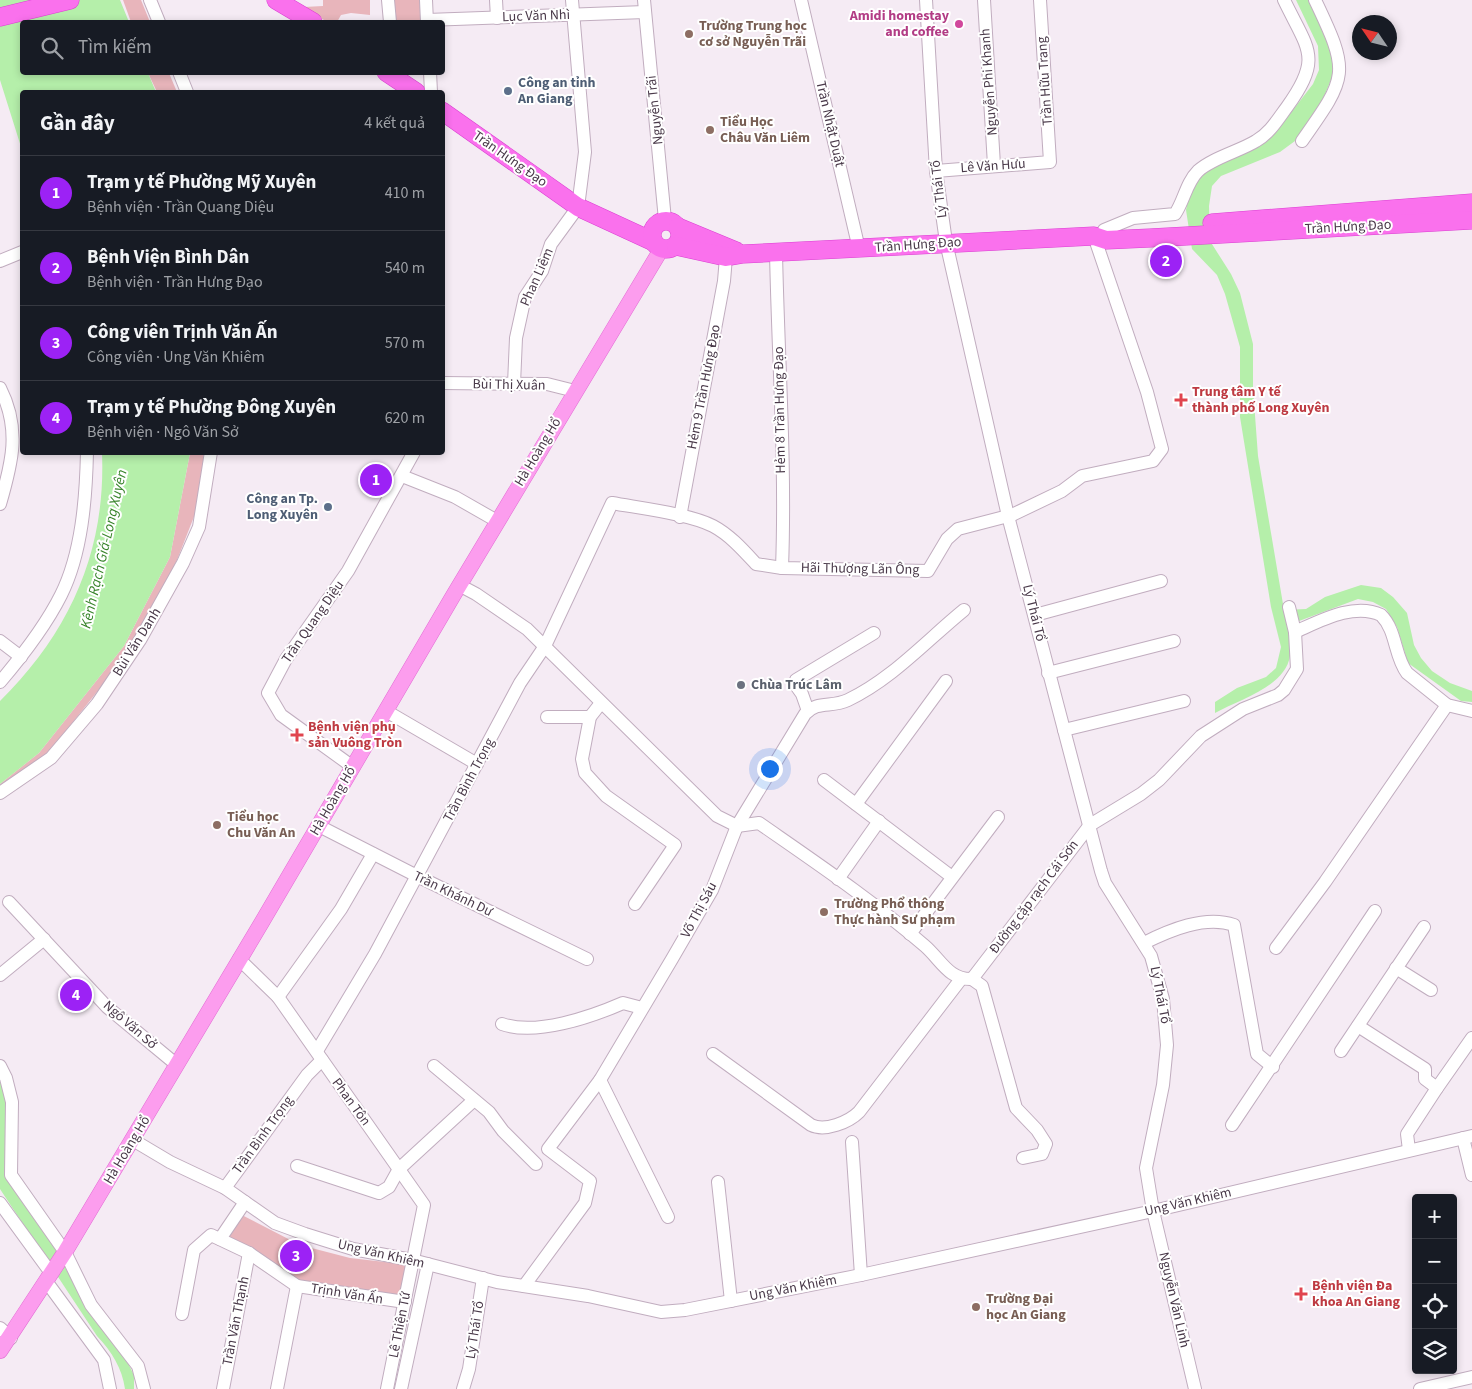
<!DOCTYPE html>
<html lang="vi">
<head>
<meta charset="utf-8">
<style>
  :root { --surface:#171b24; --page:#20242c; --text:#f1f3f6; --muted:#9ea1a6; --line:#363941; --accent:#9c22f5 }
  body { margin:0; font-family:"Source Sans 3",sans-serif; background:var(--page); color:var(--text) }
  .controls { position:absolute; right:15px; bottom:15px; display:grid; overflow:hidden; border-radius:5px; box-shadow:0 2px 8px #0003 }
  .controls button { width:45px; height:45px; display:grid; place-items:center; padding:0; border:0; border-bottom:1px solid var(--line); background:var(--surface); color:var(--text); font:25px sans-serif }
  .compass { position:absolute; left:1352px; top:15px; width:45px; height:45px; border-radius:50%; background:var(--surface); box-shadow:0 2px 8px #0003; rotate:305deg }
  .you { position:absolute; left:769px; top:768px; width:18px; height:18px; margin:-12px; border:4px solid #fff; border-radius:50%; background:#1a73e8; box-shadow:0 0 0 8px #1a73e833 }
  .badge { display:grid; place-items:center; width:32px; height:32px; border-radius:50%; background:var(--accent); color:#fff; font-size:16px; font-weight:700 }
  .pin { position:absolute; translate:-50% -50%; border:2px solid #fff; box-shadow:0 1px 5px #0006 }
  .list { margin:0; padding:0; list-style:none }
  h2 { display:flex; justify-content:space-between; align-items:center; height:65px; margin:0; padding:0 20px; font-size:21px }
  h2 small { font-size:16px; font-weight:400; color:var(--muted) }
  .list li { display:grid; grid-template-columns:32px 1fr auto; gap:15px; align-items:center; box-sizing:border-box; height:75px; padding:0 20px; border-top:1px solid var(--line) }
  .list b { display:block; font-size:19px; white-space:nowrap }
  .list p { margin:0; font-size:16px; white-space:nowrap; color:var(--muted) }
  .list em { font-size:16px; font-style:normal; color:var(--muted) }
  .icon { flex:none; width:28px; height:28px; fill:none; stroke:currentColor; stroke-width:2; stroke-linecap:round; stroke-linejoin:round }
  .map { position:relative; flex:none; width:1472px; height:1389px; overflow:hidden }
  .search { position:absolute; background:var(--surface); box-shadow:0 2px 8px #0003; left:20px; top:20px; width:425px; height:55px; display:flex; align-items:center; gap:12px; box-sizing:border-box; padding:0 18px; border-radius:5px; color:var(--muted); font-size:19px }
  .panel { position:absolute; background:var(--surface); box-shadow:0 2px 8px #0003; left:20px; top:90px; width:425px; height:365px; border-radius:5px }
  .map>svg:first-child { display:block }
</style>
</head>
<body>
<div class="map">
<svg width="1472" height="1389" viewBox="0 0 1472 1389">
  <rect width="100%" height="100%" fill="#f5ebf4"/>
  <!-- green -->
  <g fill="#e8b5bb">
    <polygon points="123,0 141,0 150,22 131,22"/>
    <polygon points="323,0 370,0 370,15 351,13 341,15 337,22 327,22 304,7 323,6"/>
    <polygon points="388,0 425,0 427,22 389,22"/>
    <polygon points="148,73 169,73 177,92 157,92"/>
    <polygon points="190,453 204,453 197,509 177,560 131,649 46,756 0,788 0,784 39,753 124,646 170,557"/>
    <polygon points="238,1213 300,1245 350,1258 411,1265 405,1302 297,1286 220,1239"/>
  </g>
  <!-- water -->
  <g fill="#b5efaa">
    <polygon points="0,0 120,0 129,22 22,22 22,72 148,73 156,92 22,92 22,150 0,80"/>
    <path d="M1296 0H1310L1334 59 1333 75 1323 99 1295 141 1280 152 1221 176 1212 186 1209 206 1210 241 1231 274 1240 293 1253 344V388L1258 456 1284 610 1306 609 1325 597 1361 585 1381 588 1393 597 1407 613 1414 645 1421 658 1432 671 1450 683 1472 691V702L1461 701 1408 663 1397 627 1386 609 1373 602 1358 599 1291 624C1291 634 1292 645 1290 656 1285 687 1240 699 1215 713V702L1237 688 1266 677 1276 668 1281 647 1271 607 1240 417V347L1225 294 1217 275 1192 249 1186 210 1190 191 1199 177 1211 167 1258 142 1286 119 1313 84 1319 70 1318 46Z"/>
    <path d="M102 453H190L170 557 124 646 39 753 0 784V701C70 632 106 551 102 453Z"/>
    <path d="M0 1075 8 1103V1162L67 1271 119 1346 134 1375V1389H125C122 1368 112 1352 97 1336L0 1189Z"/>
  </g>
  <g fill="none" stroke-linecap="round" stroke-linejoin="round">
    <defs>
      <g id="minor">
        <polyline points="150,0 159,22"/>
        <polyline points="388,0 390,22"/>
        <polyline points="426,0 427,22"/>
        <polyline points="496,0 497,18"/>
        <polyline points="644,0 665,220"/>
        <polyline points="801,0 859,249"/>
        <polyline points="926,0 936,171 946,242 1008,516 1101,871 1105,883 1151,956 1163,999 1167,1045 1163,1085 1146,1168 1153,1211 1195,1389"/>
        <polyline points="984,0 994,165"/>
        <polyline points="427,20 645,12"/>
        <polyline points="179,72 187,92"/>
        <polyline points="430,72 431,92"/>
        <path d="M1302 141C1348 76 1350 73 1315 0"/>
        <polyline points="936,171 1050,162 1040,0"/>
        <path d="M1104 230 1133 218 1175 214C1184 201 1186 183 1198 171 1212 158 1240 151 1256 141 1270 133 1278 119 1287 107 1323 57 1308 50 1284 0"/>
        <path d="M776 252C778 357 786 462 782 568"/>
        <polyline points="0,261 22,252"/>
        <polyline points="442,383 547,384 575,391"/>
        <polyline points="514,384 516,338 525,297 542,271 551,244 578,207 585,152 572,0"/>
        <path d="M0 388C21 429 12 463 0 504"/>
        <polyline points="402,476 455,497 497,521"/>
        <polyline points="680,517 724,281 726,257"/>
        <polyline points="459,585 476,594 527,629 717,816 737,826"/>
        <path d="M1289 607 1295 632C1320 621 1354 602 1381 615 1397 631 1394 656 1407 673L1447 705 1472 711"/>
        <polyline points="1035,615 1161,581"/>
        <polyline points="0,641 21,657"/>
        <polyline points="1048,673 1174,641"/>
        <path d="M0 682C23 655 45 627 61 595 82 553 86 498 87 452"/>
        <polyline points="601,703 590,717 582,759 585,773 606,796 675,845 635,904"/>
        <polyline points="386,711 477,764"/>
        <polyline points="808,711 802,694 795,684 796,680 874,633"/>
        <polyline points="547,717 590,717"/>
        <polyline points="1064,730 1184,701"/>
        <polyline points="353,767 281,715 268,693 286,659 348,571 414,452"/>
        <polyline points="824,780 952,877"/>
        <polyline points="0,793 51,758 97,704 140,640 183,563 199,527 211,452"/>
        <polyline points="856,804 946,681"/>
        <polyline points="319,826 417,876 587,959"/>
        <path d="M737 826 759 823C815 862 873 901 925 946 941 960 949 980 972 979L1090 825 1141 794 1159 780 1201 736 1243 709 1278 695 1284 690 1297 669 1295 632"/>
        <polyline points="838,879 879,821"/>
        <polyline points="9,902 107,1007 177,1065"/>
        <polyline points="910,934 998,817"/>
        <path d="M1144 943C1170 930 1205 915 1234 925L1257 1054 1273 1067"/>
        <polyline points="1276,948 1325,882 1447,705"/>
        <polyline points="239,959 278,997 424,1205 387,1389"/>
        <polyline points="1396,968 1431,990"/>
        <polyline points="0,975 44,939"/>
        <polyline points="972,979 982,986 1016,1108 1037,1130 1046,1144 1042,1154 1023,1158"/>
        <polyline points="278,997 341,909 373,854"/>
        <path d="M502 1024C536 1036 591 1017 623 1003L642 1008"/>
        <polyline points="1358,1026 1425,1069 1425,1079 1437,1088 1407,1134 1409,1150"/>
        <path d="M317 1051 375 954 520 683 545 646 612 503C639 508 690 514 713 526 730 535 744 551 756 564L782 568 928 571 947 539 958 529 1012 515 1062 491 1082 476 1153 461 1162 449 1147 392 1094 236"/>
        <polyline points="1341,1051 1424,927"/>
        <path d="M713 1054 811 1125C825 1132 849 1122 859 1112L961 979"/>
        <polyline points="0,1066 6,1078 12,1102 11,1175 65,1252 91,1305 138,1366 144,1389"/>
        <polyline points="434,1066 489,1112 503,1131 536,1164"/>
        <polyline points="600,1080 668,1217"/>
        <polyline points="1437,1088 1472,1038"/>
        <polyline points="1232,1125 1375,911"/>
        <polyline points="1463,1138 1472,1175"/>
        <polyline points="133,1140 170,1162 225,1188 275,1223 305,1234 353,1249 412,1260 497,1282 588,1296 661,1312 685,1310 861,1275 1153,1211 1472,1136"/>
        <polyline points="852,1142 861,1275"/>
        <polyline points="297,1166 379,1193 389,1187 399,1169 474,1100"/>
        <polyline points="718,1182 731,1301"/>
        <polyline points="225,1188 307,1075 322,1060"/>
        <polyline points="0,1203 51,1273"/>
        <polyline points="220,1239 245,1202"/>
        <polyline points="46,1281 104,1360 110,1389"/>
        <path d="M524 1286 585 1203 590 1181 548 1149 600 1080 672 959 712 890 737 826 805 714C818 700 831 708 848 700 892 679 926 641 964 610"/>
        <polyline points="182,1314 194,1250 211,1235 249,1253 297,1286 405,1302"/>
        <polyline points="0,1328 11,1338"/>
        <polyline points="223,1389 249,1253"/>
        <polyline points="277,1389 297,1286"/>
        <polyline points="401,1389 428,1264"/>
        <polyline points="463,1389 469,1369 483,1278"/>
        <polyline points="1420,1389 1472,1377"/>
      </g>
      <polyline id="major" points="0,1351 65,1252 262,922 453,596 662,248"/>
      <g id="highway">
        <polyline points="276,0 313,22"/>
        <polyline points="0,17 70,0"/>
        <polyline points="386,72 416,92"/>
        <polyline points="442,111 578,207 654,242"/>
        <circle cx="666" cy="235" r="14"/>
        <polyline points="1212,223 1472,203"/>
        <polyline points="678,227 736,251"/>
        <polyline points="676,246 726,257 743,254 1094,236 1106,240 1150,238 1472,220"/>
      </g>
    </defs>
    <!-- minor casing -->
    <use href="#minor" stroke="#c1adbf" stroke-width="14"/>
    <!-- major casing -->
    <use href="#major" stroke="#e26cd3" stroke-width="16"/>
    <!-- highway casing -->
    <use href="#highway" stroke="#da40d1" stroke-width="19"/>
    <!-- minor -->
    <use href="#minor" stroke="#fff" stroke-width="12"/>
    <!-- major -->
    <use href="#major" stroke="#fc9dee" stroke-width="15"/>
    <!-- highway -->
    <use href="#highway" stroke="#fa71ed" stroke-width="18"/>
  </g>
  <!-- markers -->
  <circle fill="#d1479c" stroke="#fff" stroke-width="2" cx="959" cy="24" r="5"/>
  <g fill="#8d6e63" stroke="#fff" stroke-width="2">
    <circle cx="689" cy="34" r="5"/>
    <circle cx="710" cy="130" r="5"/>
    <circle cx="217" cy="825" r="5"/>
    <circle cx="824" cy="912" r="5"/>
    <circle cx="976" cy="1307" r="5"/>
  </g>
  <g fill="#5c6f8a" stroke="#fff" stroke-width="2">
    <circle cx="508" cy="91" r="5"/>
    <circle cx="328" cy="507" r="5"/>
  </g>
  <g fill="#e0444e" stroke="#fff" stroke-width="2">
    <path d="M1178.5 392.5h5v5h5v5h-5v5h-5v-5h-5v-5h5z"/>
    <path d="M294.5 727.5h5v5h5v5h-5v5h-5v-5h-5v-5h5z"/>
    <path d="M1298.5 1286.5h5v5h5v5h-5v5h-5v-5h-5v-5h5z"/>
  </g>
  <circle fill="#6b7280" stroke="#fff" stroke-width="2" cx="741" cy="685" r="5"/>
  <g text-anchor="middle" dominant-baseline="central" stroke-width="4" stroke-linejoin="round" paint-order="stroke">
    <!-- street labels -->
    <g font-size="14" fill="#493949" stroke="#fff">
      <text transform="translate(536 16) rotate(-2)">Lục Văn Nhì</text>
      <text transform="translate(1045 81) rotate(-94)">Trần Hữu Trang</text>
      <text transform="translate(989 82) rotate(-94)">Nguyễn Phi Khanh</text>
      <text transform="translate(655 110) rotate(-96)">Nguyễn Trãi</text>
      <text transform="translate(830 124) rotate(77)">Trần Nhật Duật</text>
      <text transform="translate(510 159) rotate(35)">Trần Hưng Đạo</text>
      <text transform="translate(993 166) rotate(-4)">Lê Văn Hưu</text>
      <text transform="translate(939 189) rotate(-97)">Lý Thái Tổ</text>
      <text transform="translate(1348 227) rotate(-3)">Trần Hưng Đạo</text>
      <text transform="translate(918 245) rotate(-4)">Trần Hưng Đạo</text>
      <text transform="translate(537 277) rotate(-66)">Phan Liêm</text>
      <text transform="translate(509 385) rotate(1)">Bùi Thị Xuân</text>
      <text transform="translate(704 387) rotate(-79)">Hẻm 9 Trần Hưng Đạo</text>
      <text transform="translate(780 410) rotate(-91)">Hẻm 8 Trần Hưng Đạo</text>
      <text transform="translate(538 452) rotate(-59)">Hà Hoàng Hổ</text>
      <text transform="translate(860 569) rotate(1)">Hãi Thượng Lãn Ông</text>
      <text transform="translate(1034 613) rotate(76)">Lý Thái Tổ</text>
      <text transform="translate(313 622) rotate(-55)">Trần Quang Diệu</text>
      <text transform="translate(137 642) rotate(-58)">Bùi Văn Danh</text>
      <text transform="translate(469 780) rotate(-62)">Trần Bình Trọng</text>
      <text transform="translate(333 801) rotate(-60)">Hà Hoàng Hổ</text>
      <text transform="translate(453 894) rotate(26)">Trần Khánh Dư</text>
      <text transform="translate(1034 897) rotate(-53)">Đường cặp rạch Cái Sơn</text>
      <text transform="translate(699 910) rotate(-62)">Võ Thị Sáu</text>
      <text transform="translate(1160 995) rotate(79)">Lý Thái Tổ</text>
      <text transform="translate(130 1025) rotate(41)">Ngô Văn Sở</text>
      <text transform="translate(351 1102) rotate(54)">Phan Tôn</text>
      <text transform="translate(263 1135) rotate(-54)">Trần Bình Trọng</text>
      <text transform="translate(127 1150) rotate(-59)">Hà Hoàng Hổ</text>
      <text transform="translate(1188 1202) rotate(-13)">Ung Văn Khiêm</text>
      <text transform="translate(381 1254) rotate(13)">Ung Văn Khiêm</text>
      <text transform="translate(793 1288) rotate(-11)">Ung Văn Khiêm</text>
      <text transform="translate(347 1294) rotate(9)">Trịnh Văn Ấn</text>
      <text transform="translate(1174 1300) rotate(77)">Nguyễn Văn Linh</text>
      <text transform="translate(236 1321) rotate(-79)">Trần Văn Thạnh</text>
      <text transform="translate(400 1325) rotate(-79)">Lê Thiện Tứ</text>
      <text transform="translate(475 1330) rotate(-81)">Lý Thái Tổ</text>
    </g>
    <!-- hotel labels -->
    <g font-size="14" font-weight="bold" fill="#b23c85" stroke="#fff" text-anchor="end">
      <text x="949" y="16">Amidi homestay<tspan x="949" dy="16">and coffee</tspan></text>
    </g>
    <!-- education labels -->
    <g font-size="14" font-weight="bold" fill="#785e54" stroke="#fff" text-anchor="start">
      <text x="699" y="26">Trường Trung học<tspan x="699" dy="16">cơ sở Nguyễn Trãi</tspan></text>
      <text x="720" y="122">Tiểu Học<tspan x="720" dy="16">Châu Văn Liêm</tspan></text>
      <text x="227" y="817">Tiểu học<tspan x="227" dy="16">Chu Văn An</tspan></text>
      <text x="834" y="904">Trường Phổ thông<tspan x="834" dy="16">Thực hành Sư phạm</tspan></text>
      <text x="986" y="1299">Trường Đại<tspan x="986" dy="16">học An Giang</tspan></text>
    </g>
    <!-- service labels -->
    <g font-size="14" font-weight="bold" fill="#4e5e75" stroke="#fff" text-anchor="start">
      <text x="518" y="83">Công an tỉnh<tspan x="518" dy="16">An Giang</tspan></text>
      <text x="318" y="499" text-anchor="end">Công an Tp.<tspan x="318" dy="16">Long Xuyên</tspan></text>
    </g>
    <!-- health labels -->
    <g font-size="14" font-weight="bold" fill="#be3a42" stroke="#fff" text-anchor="start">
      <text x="1192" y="392">Trung tâm Y tế<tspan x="1192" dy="16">thành phố Long Xuyên</tspan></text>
      <text x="308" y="727">Bệnh viện phụ<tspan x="308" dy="16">sản Vuông Tròn</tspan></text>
      <text x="1312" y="1286">Bệnh viện Đa<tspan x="1312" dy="16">khoa An Giang</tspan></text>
    </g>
    <!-- worship labels -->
    <g font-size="14" font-weight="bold" fill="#5b616d" stroke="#fff" text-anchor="start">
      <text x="751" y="685">Chùa Trúc Lâm</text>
    </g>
    <!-- water labels -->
    <g font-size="15" font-style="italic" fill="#368329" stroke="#fff">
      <text transform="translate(104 549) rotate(-77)">Kênh Rạch Giá-Long Xuyên</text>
    </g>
  </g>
</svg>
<div class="controls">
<button>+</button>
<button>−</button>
<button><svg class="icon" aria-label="locate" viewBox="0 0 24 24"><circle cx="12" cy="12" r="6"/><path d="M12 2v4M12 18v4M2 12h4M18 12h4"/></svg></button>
<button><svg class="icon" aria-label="layers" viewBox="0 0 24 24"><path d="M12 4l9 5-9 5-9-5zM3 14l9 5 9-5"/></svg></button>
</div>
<svg class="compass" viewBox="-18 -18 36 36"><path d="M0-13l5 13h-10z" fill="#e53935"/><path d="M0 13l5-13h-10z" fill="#9ea1a6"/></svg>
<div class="you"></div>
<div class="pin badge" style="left:376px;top:480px">1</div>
<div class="pin badge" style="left:1166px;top:261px">2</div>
<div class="pin badge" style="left:296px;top:1256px">3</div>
<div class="pin badge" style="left:76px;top:995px">4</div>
<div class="search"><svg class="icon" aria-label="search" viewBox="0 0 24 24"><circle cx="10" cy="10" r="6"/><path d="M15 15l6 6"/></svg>Tìm kiếm</div>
<section class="panel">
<h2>Gần đây<small>4 kết quả</small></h2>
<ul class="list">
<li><span class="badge">1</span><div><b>Trạm y tế Phường Mỹ Xuyên</b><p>Bệnh viện · Trần Quang Diệu</p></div><em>410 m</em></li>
<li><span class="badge">2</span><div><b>Bệnh Viện Bình Dân</b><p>Bệnh viện · Trần Hưng Đạo</p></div><em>540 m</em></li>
<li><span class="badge">3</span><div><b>Công viên Trịnh Văn Ấn</b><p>Công viên · Ung Văn Khiêm</p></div><em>570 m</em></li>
<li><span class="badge">4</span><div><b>Trạm y tế Phường Đông Xuyên</b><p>Bệnh viện · Ngô Văn Sở</p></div><em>620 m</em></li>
</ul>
</section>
</div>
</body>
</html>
